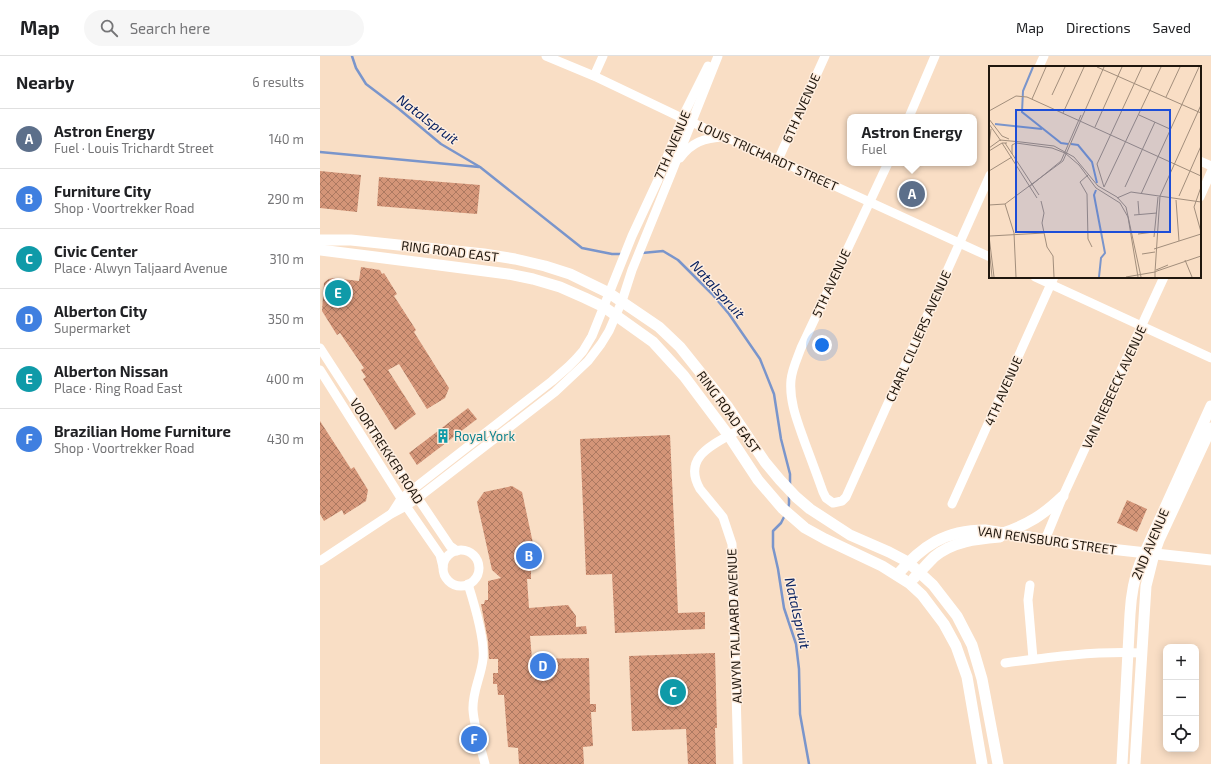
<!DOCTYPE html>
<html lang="en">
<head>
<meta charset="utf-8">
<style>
  :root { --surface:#fff; --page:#f6f6f6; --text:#202124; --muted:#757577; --line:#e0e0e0; --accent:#b45309 }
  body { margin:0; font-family:"Exo 2",sans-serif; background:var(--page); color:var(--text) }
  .controls { position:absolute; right:12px; bottom:12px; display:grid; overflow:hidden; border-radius:8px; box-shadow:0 2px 10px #0003 }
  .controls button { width:36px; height:36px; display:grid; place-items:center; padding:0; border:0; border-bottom:1px solid var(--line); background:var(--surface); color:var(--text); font:20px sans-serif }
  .you { position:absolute; left:502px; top:289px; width:14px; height:14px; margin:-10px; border:3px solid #fff; border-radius:50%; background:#1a73e8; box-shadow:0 0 0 6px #1a73e833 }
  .badge { display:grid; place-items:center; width:26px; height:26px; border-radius:50%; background:var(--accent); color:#fff; font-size:13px; font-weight:700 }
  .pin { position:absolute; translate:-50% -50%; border:2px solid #fff; box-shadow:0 1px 4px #0006 }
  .popup { position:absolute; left:527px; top:58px; width:130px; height:52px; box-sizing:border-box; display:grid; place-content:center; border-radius:8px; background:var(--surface); filter:drop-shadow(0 1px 3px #0005); font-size:13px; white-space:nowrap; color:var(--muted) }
  .popup b { font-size:15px; color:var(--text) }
  .popup::after { content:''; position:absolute; left:50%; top:100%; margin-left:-8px; border:8px solid transparent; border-top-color:var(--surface) }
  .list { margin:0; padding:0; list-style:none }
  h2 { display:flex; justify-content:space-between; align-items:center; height:52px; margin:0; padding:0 16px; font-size:17px }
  h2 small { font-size:13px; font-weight:400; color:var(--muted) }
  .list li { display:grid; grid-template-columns:26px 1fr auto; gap:12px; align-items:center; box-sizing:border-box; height:60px; padding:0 16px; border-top:1px solid var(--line) }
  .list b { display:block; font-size:15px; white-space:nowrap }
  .list p { margin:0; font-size:13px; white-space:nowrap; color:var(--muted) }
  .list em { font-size:13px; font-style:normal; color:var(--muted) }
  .icon { flex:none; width:22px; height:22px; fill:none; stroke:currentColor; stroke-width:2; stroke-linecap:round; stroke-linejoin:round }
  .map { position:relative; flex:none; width:891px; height:708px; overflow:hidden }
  header { display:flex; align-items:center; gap:24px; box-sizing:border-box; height:56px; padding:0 20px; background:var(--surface); border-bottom:1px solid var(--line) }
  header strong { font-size:19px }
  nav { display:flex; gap:22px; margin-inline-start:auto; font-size:14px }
  .search { width:280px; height:36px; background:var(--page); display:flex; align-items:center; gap:10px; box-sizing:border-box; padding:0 14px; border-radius:22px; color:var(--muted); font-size:15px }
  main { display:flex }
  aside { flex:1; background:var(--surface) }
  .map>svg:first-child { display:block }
</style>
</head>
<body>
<header>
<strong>Map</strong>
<div class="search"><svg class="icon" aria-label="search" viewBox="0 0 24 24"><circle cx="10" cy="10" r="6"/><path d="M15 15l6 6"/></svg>Search here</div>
<nav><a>Map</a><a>Directions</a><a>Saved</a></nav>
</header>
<main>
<aside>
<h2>Nearby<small>6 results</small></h2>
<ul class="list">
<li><span class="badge" style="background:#5c6f8a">A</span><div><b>Astron Energy</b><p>Fuel · Louis Trichardt Street</p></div><em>140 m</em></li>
<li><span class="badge" style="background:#3f7fe0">B</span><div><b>Furniture City</b><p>Shop · Voortrekker Road</p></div><em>290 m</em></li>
<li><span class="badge" style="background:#0f9aa8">C</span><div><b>Civic Center</b><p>Place · Alwyn Taljaard Avenue</p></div><em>310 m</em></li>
<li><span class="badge" style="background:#3f7fe0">D</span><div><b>Alberton City</b><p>Supermarket</p></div><em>350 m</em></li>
<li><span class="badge" style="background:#0f9aa8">E</span><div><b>Alberton Nissan</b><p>Place · Ring Road East</p></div><em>400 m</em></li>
<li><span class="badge" style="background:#3f7fe0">F</span><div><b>Brazilian Home Furniture</b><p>Shop · Voortrekker Road</p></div><em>430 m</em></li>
</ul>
</aside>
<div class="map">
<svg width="891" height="708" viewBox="0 0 891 708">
  <defs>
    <pattern id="building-cross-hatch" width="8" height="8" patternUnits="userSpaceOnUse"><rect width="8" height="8" fill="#d49578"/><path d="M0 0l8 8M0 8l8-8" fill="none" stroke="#ac7961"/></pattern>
  </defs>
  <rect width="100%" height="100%" fill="#f9dec5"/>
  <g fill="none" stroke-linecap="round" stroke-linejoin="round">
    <!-- stream -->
    <g stroke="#7a95cb" stroke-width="2.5">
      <polyline points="32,0 36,12 46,28 79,53 121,88 160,111 262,192 292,198 303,198"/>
      <polyline points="0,96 159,111"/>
      <polyline points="322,197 343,195 358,204 392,238 409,258 440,303 454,338 461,383 470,418 470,429"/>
      <polyline points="468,452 469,448 469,440"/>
      <polyline points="465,459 461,467 453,475 453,491 458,513 464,552 476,588 479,613 480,658 489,708"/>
    </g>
  </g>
  <!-- building -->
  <g fill="url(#building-cross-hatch)">
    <polygon points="0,115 41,119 37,156 0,152"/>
    <polygon points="59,121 160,129 157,158 57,150"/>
    <polygon points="41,211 60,214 62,218 64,217 77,238 74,240 96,274 94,276 129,332 125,342 107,353 79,308 68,314 96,358 75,374 43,323 46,321 41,314 44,312 20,277 17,279 2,255 4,227 6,225 9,223 13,222 39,225"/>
    <polygon points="148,352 157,363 97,409 89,397"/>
    <polygon points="0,365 31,413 34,411 48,434 46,445 24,459 22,454 4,465 0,458"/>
    <polygon points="350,379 358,557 385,556 385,573 295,577 292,518 266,519 260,383"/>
    <polygon points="192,430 202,436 217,506 213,514 211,514 211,523 207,523 209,552 248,549 256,560 256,571 266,570 267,578 210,580 212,603 269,602 270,648 276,648 276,656 271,656 273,690 263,691 264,708 199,708 198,692 188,691 184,639 178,639 177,628 173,628 173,617 178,617 178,603 169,603 168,585 161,548 164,548 165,544 168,544 168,525 181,522 172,514 157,446 164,436"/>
    <polygon points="807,444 827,453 817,476 797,467"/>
    <polygon points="395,597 397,672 395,672 396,708 368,708 366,673 312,675 309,600"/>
  </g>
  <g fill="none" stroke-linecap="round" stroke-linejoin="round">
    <!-- minor -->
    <g stroke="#fff" stroke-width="9">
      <polyline points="226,0 274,20 362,62 458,104 670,201"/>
      <polyline points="719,11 724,0"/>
      <polyline points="274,20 283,0"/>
      <polyline points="589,61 615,0"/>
      <path d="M360 102C372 86 384 82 404 81"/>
      <polyline points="458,104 505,0"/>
      <polyline points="880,105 891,110"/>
      <path d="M568 107 481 292C477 303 472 313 471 324 469 346 478 367 485 387 491 403 497 419 503 436L506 442 513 447 522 445 526 441 670 119"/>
      <polyline points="880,141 891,116"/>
      <polyline points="715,221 891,302"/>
      <polyline points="0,292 87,426 130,490 137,495"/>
      <polyline points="0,314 86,450 120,499 123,511"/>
      <polyline points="632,448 734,221"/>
      <polyline points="72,457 81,443 92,434 232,325 248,311 256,303 263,295 272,280 312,180 338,124 362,62 388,10"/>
      <polyline points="725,484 743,440 844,221"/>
      <circle cx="141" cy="512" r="18"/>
      <polyline points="0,505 71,458 86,450 103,438 235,336 268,305 281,288 289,275 302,245 312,214 351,118 398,0"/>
      <path d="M148 528C154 547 165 585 163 603 161 621 152 636 153 654 154 670 161 693 165 708"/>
      <polyline points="710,529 708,544 713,603"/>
      <path d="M685 607C730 601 776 595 821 597"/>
      <path d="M418 708 412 488 403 461 380 433C360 398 400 386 422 372"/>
    </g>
    <!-- major -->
    <g stroke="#fff" stroke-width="11">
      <polyline points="0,184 31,184 164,198 195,203 225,210 250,218 289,237 339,271 360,291 408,351 445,406 460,424 476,441 490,453 530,479 569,496 588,506 613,529 637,560 652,589 662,623 678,708"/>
      <polyline points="0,194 119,209 188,218 213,223 240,231 265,242 284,251 333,286 364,320 409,380 438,424 462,452 485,472 505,483 562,510 589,527 602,539 624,568 636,590 647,621 662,708"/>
      <path d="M683 477C709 468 723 459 743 440"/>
      <path d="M577 519C602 490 625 474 665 474L772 491 891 504"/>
      <path d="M594 522C601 515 607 508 614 501 633 485 657 483 680 481"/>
      <path d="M802 708 810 558C811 540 813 525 820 507L891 350"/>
      <polyline points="815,708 826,530 834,498 839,484 891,372"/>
    </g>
  </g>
  <!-- icons -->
  <defs>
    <symbol id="building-bare" viewBox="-9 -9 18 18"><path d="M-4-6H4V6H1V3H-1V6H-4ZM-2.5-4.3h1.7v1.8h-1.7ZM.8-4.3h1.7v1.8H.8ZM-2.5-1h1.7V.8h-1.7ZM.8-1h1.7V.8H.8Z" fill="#0f9aa8" stroke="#feedde" stroke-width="2.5" paint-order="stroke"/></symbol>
  </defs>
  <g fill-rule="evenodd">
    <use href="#building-bare" x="113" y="370" width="20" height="20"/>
  </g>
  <g text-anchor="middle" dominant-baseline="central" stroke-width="3" stroke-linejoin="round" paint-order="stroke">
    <!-- street labels -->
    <g font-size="13" fill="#20170e" stroke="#feedde">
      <text transform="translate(481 52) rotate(-66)">6TH AVENUE</text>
      <text transform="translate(352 89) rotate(-67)">7TH AVENUE</text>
      <text transform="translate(448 100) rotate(24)">LOUIS TRICHARDT STREET</text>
      <text transform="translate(130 195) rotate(7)">RING ROAD EAST</text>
      <text transform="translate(511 227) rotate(-65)">5TH AVENUE</text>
      <text transform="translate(598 280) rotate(-66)">CHARL CILLIERS AVENUE</text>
      <text transform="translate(794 331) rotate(-65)">VAN RIEBEECK AVENUE</text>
      <text transform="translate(683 335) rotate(-66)">4TH AVENUE</text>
      <text transform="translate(409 356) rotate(54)">RING ROAD EAST</text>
      <text transform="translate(67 395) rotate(57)">VOORTREKKER ROAD</text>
      <text transform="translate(727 484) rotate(8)">VAN RENSBURG STREET</text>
      <text transform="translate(830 488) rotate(-67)">2ND AVENUE</text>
      <text transform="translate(414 570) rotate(-92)">ALWYN TALJAARD AVENUE</text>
    </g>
    <!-- culture labels -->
    <g font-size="13" fill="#0d838f" stroke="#feedde" text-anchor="start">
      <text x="134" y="380">Royal York</text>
    </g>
    <!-- water labels -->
    <g font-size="14" font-style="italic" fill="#0a2362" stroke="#feedde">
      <text transform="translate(108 63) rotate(37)">Natalspruit</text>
      <text transform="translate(398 233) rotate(48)">Natalspruit</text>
      <text transform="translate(478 557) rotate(77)">Natalspruit</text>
    </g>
  </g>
  <!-- overview -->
  <g transform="translate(669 10)">
    <rect width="212" height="212" fill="#f9dec5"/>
    <path fill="none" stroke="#7a95cb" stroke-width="2" d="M44 1 34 25 33 46 72 77 79 78M6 58 53 63M82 78 89 79 103 96 108 117M107 124 105 129 116 187 112 192 110 211"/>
    <path fill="none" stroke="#a28e7c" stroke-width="1" d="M108 1 212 47M153 1 108 98 115 121 172 1M63 29 76 1M177 31 191 1M43 33 57 1M0 45 27 30 38 31 212 110M74 47 95 1M150 49 181 63M0 53 13 70 20 73M0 58 12 75M106 61 133 1M13 77 48 132M16 77 50 129M27 77 63 82 76 87 90 99 107 122 131 137 139 151 149 211M0 79 2 63M0 82 11 74 32 76 65 80 85 91 109 120 128 131 137 141 152 211M0 85 13 77H18M23 88V79L27 77M0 105 23 91M99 109 91 116 98 128 99 173 103 181M40 121 72 95 92 49M136 121 166 56M212 121 205 141 212 166M152 128 210 1M190 130 212 80M128 132 142 126 212 136M187 134 190 175M52 135 55 147 53 157 58 181 64 190 65 211M149 135 150 148M16 138 25 167 27 211M0 139 16 138 74 95 115 1M145 149 168 147M149 168 165 166M0 170 5 211M1 170 55 167M165 171 169 131M0 181 3 211M165 183 212 168M153 188 166 186M196 194 203 211M167 204 179 199M137 211 166 206 171 130 212 39M166 211V206L168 205 212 190"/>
    <path fill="#1d4ed8" fill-opacity="0.15" stroke="#1d4ed8" stroke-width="2" d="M27 44H181V166H27Z"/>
    <rect width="212" height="212" fill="none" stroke="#20170e" stroke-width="2"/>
  </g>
</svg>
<div class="controls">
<button>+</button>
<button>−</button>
<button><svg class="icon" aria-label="locate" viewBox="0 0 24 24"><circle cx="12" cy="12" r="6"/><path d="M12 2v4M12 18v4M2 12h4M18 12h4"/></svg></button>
</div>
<div class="you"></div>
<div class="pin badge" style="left:592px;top:138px;background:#5c6f8a">A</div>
<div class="popup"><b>Astron Energy</b>Fuel</div>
<div class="pin badge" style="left:209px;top:500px;background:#3f7fe0">B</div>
<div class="pin badge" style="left:353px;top:636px;background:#0f9aa8">C</div>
<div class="pin badge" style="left:223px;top:610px;background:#3f7fe0">D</div>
<div class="pin badge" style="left:18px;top:237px;background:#0f9aa8">E</div>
<div class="pin badge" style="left:154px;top:683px;background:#3f7fe0">F</div>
</div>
</main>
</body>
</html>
